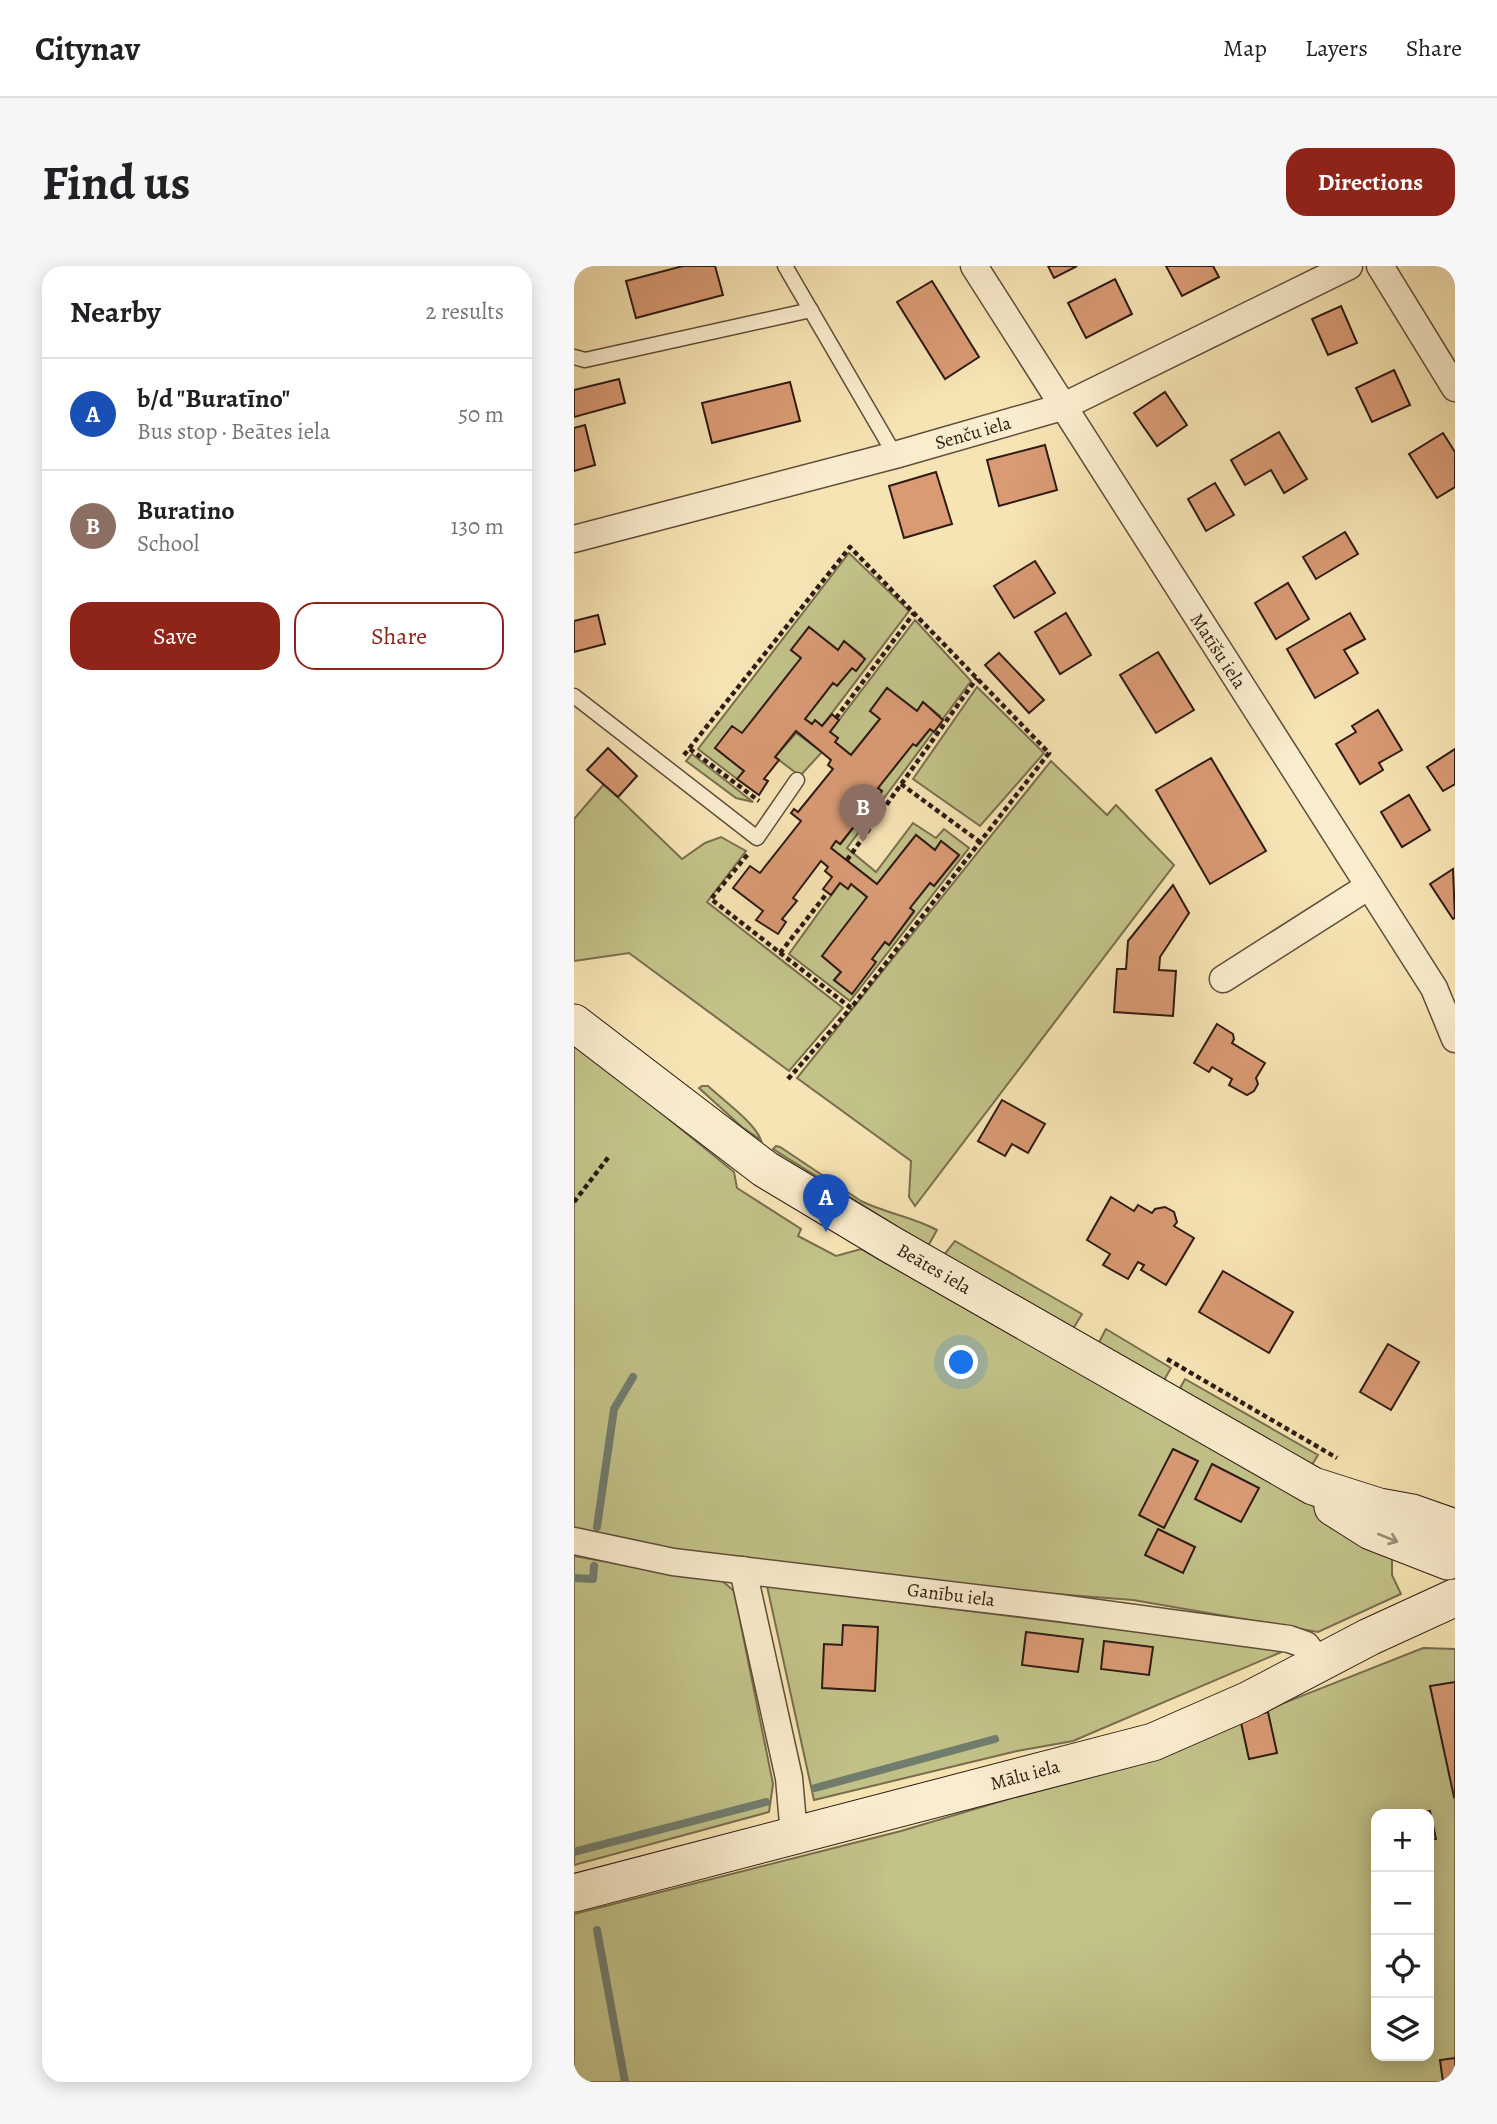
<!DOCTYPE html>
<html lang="en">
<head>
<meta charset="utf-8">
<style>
  :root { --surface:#fff; --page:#f6f6f6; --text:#202124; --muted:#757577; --line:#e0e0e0; --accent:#8f2418 }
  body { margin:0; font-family:Alegreya,serif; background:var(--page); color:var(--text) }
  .controls { position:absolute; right:21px; bottom:21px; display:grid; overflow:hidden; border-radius:14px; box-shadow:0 4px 18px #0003 }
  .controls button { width:63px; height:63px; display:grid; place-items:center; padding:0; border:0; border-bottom:2px solid var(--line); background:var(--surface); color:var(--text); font:35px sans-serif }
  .you { position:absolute; left:388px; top:1097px; width:24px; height:24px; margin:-18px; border:5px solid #fff; border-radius:50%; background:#1a73e8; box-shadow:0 0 0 10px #1a73e833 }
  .badge { display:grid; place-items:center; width:46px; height:46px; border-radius:50%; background:var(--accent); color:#fff; font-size:23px; font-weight:700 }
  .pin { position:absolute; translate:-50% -58px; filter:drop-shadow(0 2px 4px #0008) }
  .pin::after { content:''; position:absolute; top:37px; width:24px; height:21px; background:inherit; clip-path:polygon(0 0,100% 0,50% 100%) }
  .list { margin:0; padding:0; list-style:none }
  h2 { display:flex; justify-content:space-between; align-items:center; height:91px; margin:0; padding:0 28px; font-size:30px }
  h2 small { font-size:23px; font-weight:400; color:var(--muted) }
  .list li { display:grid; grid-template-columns:46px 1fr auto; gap:21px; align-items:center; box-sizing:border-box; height:112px; padding:0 28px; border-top:2px solid var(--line) }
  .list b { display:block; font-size:26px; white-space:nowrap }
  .list p { margin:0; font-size:23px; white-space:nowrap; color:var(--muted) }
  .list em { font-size:23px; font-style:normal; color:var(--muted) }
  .actions { display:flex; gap:14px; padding:21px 28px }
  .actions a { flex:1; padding:16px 0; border:2px solid var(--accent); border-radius:21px; text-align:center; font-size:24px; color:var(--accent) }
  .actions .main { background:var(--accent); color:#fff }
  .icon { flex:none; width:38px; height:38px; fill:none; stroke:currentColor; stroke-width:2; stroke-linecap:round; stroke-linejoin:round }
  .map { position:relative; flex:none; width:881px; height:1816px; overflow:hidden; border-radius:21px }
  header { display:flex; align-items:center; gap:42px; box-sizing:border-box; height:98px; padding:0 35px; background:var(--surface); border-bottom:2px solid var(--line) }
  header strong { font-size:33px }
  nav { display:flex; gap:38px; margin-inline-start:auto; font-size:24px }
  .intro { display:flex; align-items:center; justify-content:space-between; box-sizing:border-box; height:168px; padding:0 42px }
  h1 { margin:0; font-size:49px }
  .button { padding:18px 32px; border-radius:21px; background:var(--accent); color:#fff; font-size:24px; font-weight:700 }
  main { display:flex; gap:42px; padding:0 42px }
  aside { flex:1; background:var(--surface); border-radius:21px; box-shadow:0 4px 18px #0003 }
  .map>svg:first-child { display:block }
</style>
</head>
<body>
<header>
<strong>Citynav</strong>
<nav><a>Map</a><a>Layers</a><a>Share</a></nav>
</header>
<div class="intro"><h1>Find us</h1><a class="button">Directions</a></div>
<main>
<aside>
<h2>Nearby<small>2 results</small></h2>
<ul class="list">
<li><span class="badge" style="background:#1a4fb4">A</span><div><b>b/d &quot;Buratīno&quot;</b><p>Bus stop · Beātes iela</p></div><em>50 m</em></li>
<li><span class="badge" style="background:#8d6e63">B</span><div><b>Buratino</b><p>School</p></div><em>130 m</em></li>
</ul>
<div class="actions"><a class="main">Save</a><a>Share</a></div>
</aside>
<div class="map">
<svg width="881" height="1816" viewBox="0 0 881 1816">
  <rect width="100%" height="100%" fill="#f7e4b4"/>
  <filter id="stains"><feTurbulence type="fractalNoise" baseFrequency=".00286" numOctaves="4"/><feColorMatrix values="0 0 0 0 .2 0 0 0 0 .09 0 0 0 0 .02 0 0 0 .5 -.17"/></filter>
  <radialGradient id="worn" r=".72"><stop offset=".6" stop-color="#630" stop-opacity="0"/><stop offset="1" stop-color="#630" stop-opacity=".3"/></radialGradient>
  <!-- green -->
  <g fill="#c2c289" stroke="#786e4e" stroke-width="2" fill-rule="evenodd">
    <polygon points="275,287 335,345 248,460 241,455 238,458 231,453 259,417 264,419 288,389 271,376 264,384 235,361 217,384 227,392 168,467 141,482 170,505 163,513 124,483"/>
    <polygon points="341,354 397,415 273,582 302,606 339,557 362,572 370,563 395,582 276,735 215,688 266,617 274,622 277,618 293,631 248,690 267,706 260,714 298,693 311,676 315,679 340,646 336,642 356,617 360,620 385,590 367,575 361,584 342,569 303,618 257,582 262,575 267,578 307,526 304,522 339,478 343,480 366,450 349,436 343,445 313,422 296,445 306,453 277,489 261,476 264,472 256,466"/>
    <polygon points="403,421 470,487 406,560 339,513"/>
    <polygon points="222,467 248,486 226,510 201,491"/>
    <polygon points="118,488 179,536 162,532 112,495"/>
    <polygon points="477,495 533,549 542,539 600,599 341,940 335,931 337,895 223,812"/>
    <polygon points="30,518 108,593 131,577 147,571 172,585 133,636 269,742 215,805 55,687 0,695 0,553"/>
    <polygon points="0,776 160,906 163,922 227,963 224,970 262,990 287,983 818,1285 818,1309 827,1328 744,1366 559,1334 455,1326 0,1272"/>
    <path d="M128 820H134C149 834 180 856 187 874L168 861 125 822Z"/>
    <path d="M202 880 206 881 287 935C311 947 339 951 363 964L354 980 199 883Z"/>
    <polygon points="381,975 508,1048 499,1063 370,989"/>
    <polygon points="532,1063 597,1102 589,1116 524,1078"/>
    <polygon points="611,1113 744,1189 736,1202 605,1124"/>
    <polygon points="0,1290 100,1308 146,1313 160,1325 199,1518 195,1546 0,1599"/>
    <polygon points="193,1320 712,1384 499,1475 443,1485 240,1534"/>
    <path d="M849 1382 881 1383V1816H0V1648L327 1565 563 1495ZM802 1548H855V1790H802Z"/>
  </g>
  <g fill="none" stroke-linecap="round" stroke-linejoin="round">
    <!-- stream -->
    <g stroke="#717d6e" stroke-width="8">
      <polyline points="23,1261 40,1143 59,1111"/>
      <polyline points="0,1312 19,1313 20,1300"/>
      <polyline points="241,1522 421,1473"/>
      <polyline points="0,1586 192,1536"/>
      <polyline points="23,1664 51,1816"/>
    </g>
  </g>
  <!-- building -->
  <g fill="#d99a74" stroke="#2e1b12" stroke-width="2">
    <polygon points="109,0 141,0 149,29 62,52 52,15"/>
    <polygon points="474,0 503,0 480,12"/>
    <polygon points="592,0 639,0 645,11 608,30"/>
    <polygon points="541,13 558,48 512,72 494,37"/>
    <polygon points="358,15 405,91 371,113 323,36"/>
    <polygon points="767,40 783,77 754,89 738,53"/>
    <polygon points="820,104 836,139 798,156 782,122"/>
    <polygon points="45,113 51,137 0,151 0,124"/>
    <polygon points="216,116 226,155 138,177 128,137"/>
    <polygon points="591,126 613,159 583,180 560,147"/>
    <polygon points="11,159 21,199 0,205 0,162"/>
    <polygon points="705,166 733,213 710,227 697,204 671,219 657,194"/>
    <polygon points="869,167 881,186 881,221 863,232 835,188"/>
    <polygon points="471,179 483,224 425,240 413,194"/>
    <polygon points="362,206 378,258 330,272 315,220"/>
    <polygon points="641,217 660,249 632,265 614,233"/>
    <polygon points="771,266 784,288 742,313 729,291"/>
    <polygon points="461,295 481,327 440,352 420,320"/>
    <polygon points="714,317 735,353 702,373 681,337"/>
    <polygon points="492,347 517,389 486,408 461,366"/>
    <polygon points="776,347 791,373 770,384 784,407 741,432 713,383"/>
    <polygon points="24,349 31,378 0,386 0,355"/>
    <polygon points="235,361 264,384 270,375 291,393 282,405 278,402 263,420 259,417 231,453 238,458 241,454 248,460 258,448 262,452 265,454 256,466 264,472 261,476 277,489 306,453 296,445 313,422 343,445 349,436 369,454 360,466 356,463 342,480 339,478 304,522 308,525 266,578 262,575 257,582 303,618 342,569 361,584 367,575 385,589 360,620 356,617 336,642 340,645 315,679 311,676 298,693 302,696 278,728 260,714 267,706 248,690 293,631 277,618 274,623 266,617 257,629 249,623 258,611 251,605 254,601 247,595 219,632 223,635 208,653 212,656 204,668 182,654 189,645 159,622 176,600 186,607 227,555 217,547 220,543 224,546 259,503 254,499 257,494 222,465 201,491 205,494 190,513 194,515 185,529 163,513 170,505 141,482 158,460 168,467 227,392 217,384"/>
    <polygon points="584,386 620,444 582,467 546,409"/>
    <polygon points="425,387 470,434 455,447 411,399"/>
    <polygon points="804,444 828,484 805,497 809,504 786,518 762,478 782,466 778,460"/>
    <polygon points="34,482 63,510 44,531 13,504"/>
    <polygon points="881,483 881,518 869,525 853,501"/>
    <polygon points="637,492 692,585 636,618 582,524"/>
    <polygon points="835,529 856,564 828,581 807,546"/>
    <polygon points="879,603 881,652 879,653 856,618"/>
    <polygon points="599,619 615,647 586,691 585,704 602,705 599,750 540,746 543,703 552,703 554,675"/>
    <polygon points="643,758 659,768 660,773 658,777 691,797 682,812 684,818 680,825 673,829 655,819 658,813 638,801 635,806 620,797"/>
    <polygon points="428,834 471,858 454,887 438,878 431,890 404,875"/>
    <polygon points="537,931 560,945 564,939 578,947 581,943 591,941 600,946 603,956 600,960 620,972 592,1019 567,1004 570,999 564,996 554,1013 529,999 536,988 513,974"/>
    <polygon points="649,1005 719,1046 695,1087 625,1046"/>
    <polygon points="814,1078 845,1096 817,1144 786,1126"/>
    <polygon points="599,1183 624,1195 590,1262 565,1249"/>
    <polygon points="638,1198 685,1222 667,1256 621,1233"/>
    <polygon points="584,1263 621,1281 609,1307 571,1289"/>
    <polygon points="269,1359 304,1361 301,1425 248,1422 250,1378 268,1379"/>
    <polygon points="452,1366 509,1373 504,1406 448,1399"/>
    <polygon points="530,1375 579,1381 575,1409 527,1403"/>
    <polygon points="881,1416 881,1530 880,1531 856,1420"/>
    <polygon points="694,1446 703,1487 675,1493 666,1452"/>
    <polygon points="856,1545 862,1573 855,1574 855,1548 839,1548"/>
    <polygon points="881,1792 881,1816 869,1816 866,1794"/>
  </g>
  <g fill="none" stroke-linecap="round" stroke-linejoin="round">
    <defs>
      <g id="lane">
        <polyline points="211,0 321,189"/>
        <polyline points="0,91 11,94 237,44"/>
        <polyline points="0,430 183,572 223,514"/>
      </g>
      <g id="street">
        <polyline points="400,0 860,722 881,773"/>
        <polyline points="806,0 881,122"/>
        <polyline points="0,273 321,189 488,141 775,0"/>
        <polyline points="649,713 795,620"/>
        <polyline points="0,1275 99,1296 486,1342 715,1373 732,1379 745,1396"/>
        <polyline points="169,1304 215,1512 220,1569"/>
      </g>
      <g id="secondary">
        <polyline points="0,757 191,903 316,978 739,1220 805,1241 838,1247 881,1262"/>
        <polyline points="759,1241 797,1265 874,1295"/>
        <polyline points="0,1627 579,1476 675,1434 795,1371 880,1332"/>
      </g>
    </defs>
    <!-- lane casing -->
    <use href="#lane" stroke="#604d3a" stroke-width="17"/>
    <!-- street casing -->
    <use href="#street" stroke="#604d3a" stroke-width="29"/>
    <!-- secondary casing -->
    <use href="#secondary" stroke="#2e1b12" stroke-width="39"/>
    <!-- path -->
    <g stroke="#2e1b12" stroke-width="4.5" stroke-dasharray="5 3.5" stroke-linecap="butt">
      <polyline points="262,452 340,347"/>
      <polyline points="116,483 185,535"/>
      <polyline points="110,489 276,281 475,487 277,742 137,633 174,588"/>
      <polyline points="327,518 406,576"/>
      <polyline points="273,594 403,412"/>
      <polyline points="206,687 254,626"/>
      <polyline points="214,813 277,742"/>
      <polyline points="0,936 36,889"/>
      <polyline points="593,1093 763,1192"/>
    </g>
    <!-- lane -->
    <use href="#lane" stroke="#faedce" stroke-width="14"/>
    <!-- street -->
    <use href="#street" stroke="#faedce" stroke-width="26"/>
    <!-- secondary -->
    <use href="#secondary" stroke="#faedce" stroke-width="37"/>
  </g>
  <!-- one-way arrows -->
  <defs><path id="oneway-shaft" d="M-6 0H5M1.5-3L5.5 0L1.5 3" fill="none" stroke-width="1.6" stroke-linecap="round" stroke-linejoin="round" transform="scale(1.75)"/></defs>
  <use stroke="#9e8e79" href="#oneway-shaft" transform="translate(814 1272) rotate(22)"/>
  <g text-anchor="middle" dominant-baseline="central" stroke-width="6" stroke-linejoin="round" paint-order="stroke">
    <!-- street labels -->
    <g font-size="19" fill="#2e1b12" stroke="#faedce">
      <text transform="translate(399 167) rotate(-16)">Senču iela</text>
      <text transform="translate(644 385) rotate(57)">Matīšu iela</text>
      <text transform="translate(360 1003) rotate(30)">Beātes iela</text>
      <text transform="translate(377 1329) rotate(7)">Ganību iela</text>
      <text transform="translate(451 1509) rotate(-15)">Mālu iela</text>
    </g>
  </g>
  <rect width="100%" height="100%" filter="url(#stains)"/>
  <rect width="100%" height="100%" fill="url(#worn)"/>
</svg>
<div class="controls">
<button>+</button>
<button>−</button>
<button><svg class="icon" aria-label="locate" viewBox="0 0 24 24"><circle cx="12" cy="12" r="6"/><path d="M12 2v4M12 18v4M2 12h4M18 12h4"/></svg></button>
<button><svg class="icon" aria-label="layers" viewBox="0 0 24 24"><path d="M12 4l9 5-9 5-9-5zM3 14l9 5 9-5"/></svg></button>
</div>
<div class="you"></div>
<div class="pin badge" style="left:252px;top:966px;background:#1a4fb4">A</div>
<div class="pin badge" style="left:289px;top:576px;background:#8d6e63">B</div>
</div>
</main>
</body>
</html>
